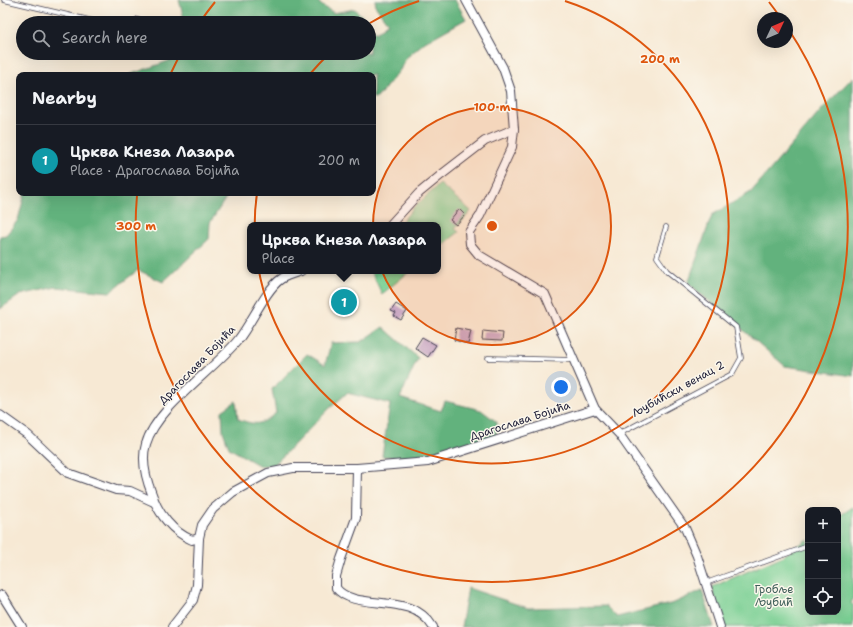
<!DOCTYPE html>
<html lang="en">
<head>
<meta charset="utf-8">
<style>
  :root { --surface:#171b24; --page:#20242c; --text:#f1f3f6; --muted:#9ea1a6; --line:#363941; --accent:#db2777 }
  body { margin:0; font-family:"Shantell Sans",sans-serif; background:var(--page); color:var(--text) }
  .controls { position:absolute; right:12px; bottom:12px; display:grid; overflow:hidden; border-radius:8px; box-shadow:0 4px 16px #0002 }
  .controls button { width:36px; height:36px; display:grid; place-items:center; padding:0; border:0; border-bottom:1px solid var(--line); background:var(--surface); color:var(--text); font:20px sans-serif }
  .compass { position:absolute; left:757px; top:12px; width:36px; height:36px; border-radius:50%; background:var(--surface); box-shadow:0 4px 16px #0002; rotate:46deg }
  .you { position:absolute; left:561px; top:387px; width:14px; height:14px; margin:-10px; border:3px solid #fff; border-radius:50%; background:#1a73e8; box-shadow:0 0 0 6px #1a73e833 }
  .badge { display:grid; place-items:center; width:26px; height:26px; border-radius:50%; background:var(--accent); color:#fff; font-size:13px; font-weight:700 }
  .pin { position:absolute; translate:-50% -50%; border:2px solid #fff; box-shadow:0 1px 4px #0006 }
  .popup { position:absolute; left:247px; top:222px; width:194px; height:52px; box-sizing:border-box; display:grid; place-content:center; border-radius:8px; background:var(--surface); filter:drop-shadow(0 1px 3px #0005); font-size:13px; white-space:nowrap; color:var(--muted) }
  .popup b { font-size:15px; color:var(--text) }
  .popup::after { content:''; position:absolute; left:50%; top:100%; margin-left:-8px; border:8px solid transparent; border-top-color:var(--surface) }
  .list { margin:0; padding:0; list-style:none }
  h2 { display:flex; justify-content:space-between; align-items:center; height:52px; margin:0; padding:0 16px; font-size:17px }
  h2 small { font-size:13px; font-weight:400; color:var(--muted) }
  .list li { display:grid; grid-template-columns:26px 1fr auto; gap:12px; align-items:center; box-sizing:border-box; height:72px; padding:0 16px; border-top:1px solid var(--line) }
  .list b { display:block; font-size:15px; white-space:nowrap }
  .list p { margin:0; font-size:13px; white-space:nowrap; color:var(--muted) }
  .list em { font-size:13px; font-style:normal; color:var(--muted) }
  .icon { flex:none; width:22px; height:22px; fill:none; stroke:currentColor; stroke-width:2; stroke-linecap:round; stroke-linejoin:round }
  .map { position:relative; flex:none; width:853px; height:627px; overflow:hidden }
  .search { position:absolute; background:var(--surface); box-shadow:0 4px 16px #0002; left:16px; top:16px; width:360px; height:44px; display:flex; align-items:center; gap:10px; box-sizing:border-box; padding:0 14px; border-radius:22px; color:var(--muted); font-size:15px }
  .panel { position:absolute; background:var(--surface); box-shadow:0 4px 16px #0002; left:16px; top:72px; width:360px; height:124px; border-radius:8px }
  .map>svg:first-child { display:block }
</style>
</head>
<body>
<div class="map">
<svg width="853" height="627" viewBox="0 0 853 627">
  <rect width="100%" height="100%" fill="#fbf7ec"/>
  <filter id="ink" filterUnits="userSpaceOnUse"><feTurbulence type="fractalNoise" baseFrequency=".025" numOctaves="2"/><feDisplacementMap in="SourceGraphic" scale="8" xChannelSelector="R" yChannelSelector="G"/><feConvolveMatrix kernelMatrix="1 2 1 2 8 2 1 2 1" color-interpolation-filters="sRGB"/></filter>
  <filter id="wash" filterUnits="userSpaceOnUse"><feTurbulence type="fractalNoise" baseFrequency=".012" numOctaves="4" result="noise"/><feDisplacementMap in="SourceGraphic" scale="16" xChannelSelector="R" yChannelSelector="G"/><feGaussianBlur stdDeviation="0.9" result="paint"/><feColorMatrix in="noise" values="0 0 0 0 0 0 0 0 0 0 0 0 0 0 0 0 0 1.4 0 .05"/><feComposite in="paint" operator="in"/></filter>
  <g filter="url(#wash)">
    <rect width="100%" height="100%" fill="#f7e9d4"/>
    <!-- green -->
    <g fill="#79cf93" stroke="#4e7867">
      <polygon points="440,184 471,211 455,229 459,232 438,249 438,225 399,225 414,207"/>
      <polygon points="371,271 410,271 382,294"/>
      <polygon points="853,507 853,599 851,603 853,605 853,627 723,627 712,587 783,556 808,539 808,612 838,612 838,517"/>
    </g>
    <!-- forest -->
    <g fill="#62b27d" stroke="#426a5c">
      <polygon points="179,0 317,0 321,5 334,13 355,9 368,23 185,23"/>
      <polygon points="375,0 455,0 466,19 425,42 406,58 400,70 377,98 373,98 373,75 129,75 191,53 369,53 369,24 376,33 388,23 376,7"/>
      <polygon points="853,77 853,376 785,366 688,283 712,215 751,192 825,106"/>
      <polygon points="25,193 231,193 227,196 210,223 209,239 163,282 138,270 110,292 56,287 20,295 0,309 0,236 6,235 18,220"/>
      <path d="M383 327 418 358 400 398 441 411 445 401 481 410 497 422 496 436C454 449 426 462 382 456L390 404 347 393 330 408 274 465 260 466 229 448 223 431 222 411 236 401 238 419C257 426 261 425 276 413L272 389 307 354 325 365 331 343 361 342Z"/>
      <polygon points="468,588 528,608 606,606 617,617 674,603 702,590 714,627 461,627"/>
    </g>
    <g id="blocks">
      <!-- building -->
      <g fill="#c19abb">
        <polygon points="136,17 149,21 148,23 135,23"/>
        <polygon points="459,209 465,215 456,225 450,220"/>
        <polygon points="340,294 346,300 350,300 350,303 353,306 351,311 340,309 341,305 335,299"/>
        <polygon points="396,304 407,311 401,320 394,316 396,313 391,311"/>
        <polygon points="456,328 471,331 468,344 454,340"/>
        <polygon points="483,331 503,333 502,341 482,340"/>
        <polygon points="422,337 436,345 428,357 415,348"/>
      </g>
    </g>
  </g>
  <g filter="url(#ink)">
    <use href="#blocks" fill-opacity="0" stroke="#424052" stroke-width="1"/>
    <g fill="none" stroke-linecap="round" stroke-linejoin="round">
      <defs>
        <g id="service">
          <polyline points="4,0 102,23"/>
          <polyline points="488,358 573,360"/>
          <polyline points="619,434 732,374 741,358 736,327 667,271 657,257 666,227"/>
          <polyline points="706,583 808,546"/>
        </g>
        <g id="minor">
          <polyline points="466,0 503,68 511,91 514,129 512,147 480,216 469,232 470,244 479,255 545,294 595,409 619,434 685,528 697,556 720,627"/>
          <polyline points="390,225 419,193 441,175 485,141 514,129"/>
          <polyline points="0,415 28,435 68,473 116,490 130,491 154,502"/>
          <path d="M357 468 356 518 341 559 336 576V588C356 613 411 590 433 627"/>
          <path d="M199 538 192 540C173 532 158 514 152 494 146 479 141 460 146 444 156 408 214 370 238 340 251 324 266 289 281 279 287 275 295 273 301 271"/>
          <polyline points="2,595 22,627"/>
          <polyline points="172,627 193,600 197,585 199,538 202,525 213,509 233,492 268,473 293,468 357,468 428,462 595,409"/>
        </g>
      </defs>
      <!-- service casing -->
      <use href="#service" stroke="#424052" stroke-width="5.5"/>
      <!-- minor casing -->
      <use href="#minor" stroke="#424052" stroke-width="10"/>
      <!-- service -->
      <use href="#service" stroke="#fff" stroke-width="4"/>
      <!-- minor -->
      <use href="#minor" stroke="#fff" stroke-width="8"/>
    </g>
  </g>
  <!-- distance rings -->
  <circle cx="492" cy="226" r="119" fill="#de560e" fill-opacity=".12"/>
  <g fill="none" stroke="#de560e" stroke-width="2">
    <circle cx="492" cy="226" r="119"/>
    <path d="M310 74A237 237 0 0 1 329 54M370 23A237 237 0 0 1 419 1M565 1A237 237 0 1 1 257 193"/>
    <path d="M171 73A356 356 0 0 1 181 53M200 22A356 356 0 0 1 215 2M769 2A356 356 0 0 1 780 17M787 27A356 356 0 1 1 137 195"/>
  </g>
  <g text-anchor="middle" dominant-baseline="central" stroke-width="3" stroke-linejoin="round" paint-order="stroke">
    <!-- street labels -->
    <g font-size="11" fill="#22223b" stroke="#fbf7ec">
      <text transform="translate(197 365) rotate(-46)">Драгослава Бојића</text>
      <text transform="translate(678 389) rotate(-29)">Љубићски венац 2</text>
      <text transform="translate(520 421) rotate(-18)">Драгослава Бојића</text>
    </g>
    <!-- park labels -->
    <g font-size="11" fill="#405f5a" stroke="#fbf7ec">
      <text x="774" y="589">Гробље<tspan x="774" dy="13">Љубић</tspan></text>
    </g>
  </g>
  <circle cx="492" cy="226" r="6" fill="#de560e" stroke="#fbf7ec" stroke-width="2"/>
  <g font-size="12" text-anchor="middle" font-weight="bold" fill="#de560e" stroke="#fbf7ec" stroke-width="3" stroke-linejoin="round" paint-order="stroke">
    <text x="660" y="63">200 m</text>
    <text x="492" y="111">100 m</text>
    <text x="136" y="230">300 m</text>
  </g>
</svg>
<div class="controls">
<button>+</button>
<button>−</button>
<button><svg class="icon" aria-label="locate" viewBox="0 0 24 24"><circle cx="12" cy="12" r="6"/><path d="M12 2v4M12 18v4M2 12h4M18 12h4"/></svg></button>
</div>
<svg class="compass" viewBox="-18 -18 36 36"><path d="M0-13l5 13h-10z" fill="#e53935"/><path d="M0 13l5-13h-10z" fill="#9ea1a6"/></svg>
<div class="you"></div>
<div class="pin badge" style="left:344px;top:302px;background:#0f9aa8">1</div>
<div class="popup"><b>Црква Кнеза Лазара</b>Place</div>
<div class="search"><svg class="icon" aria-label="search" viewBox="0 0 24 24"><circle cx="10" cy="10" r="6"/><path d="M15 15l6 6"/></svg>Search here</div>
<section class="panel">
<h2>Nearby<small></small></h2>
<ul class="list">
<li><span class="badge" style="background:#0f9aa8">1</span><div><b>Црква Кнеза Лазара</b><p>Place · Драгослава Бојића</p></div><em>200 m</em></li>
</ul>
</section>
</div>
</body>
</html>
